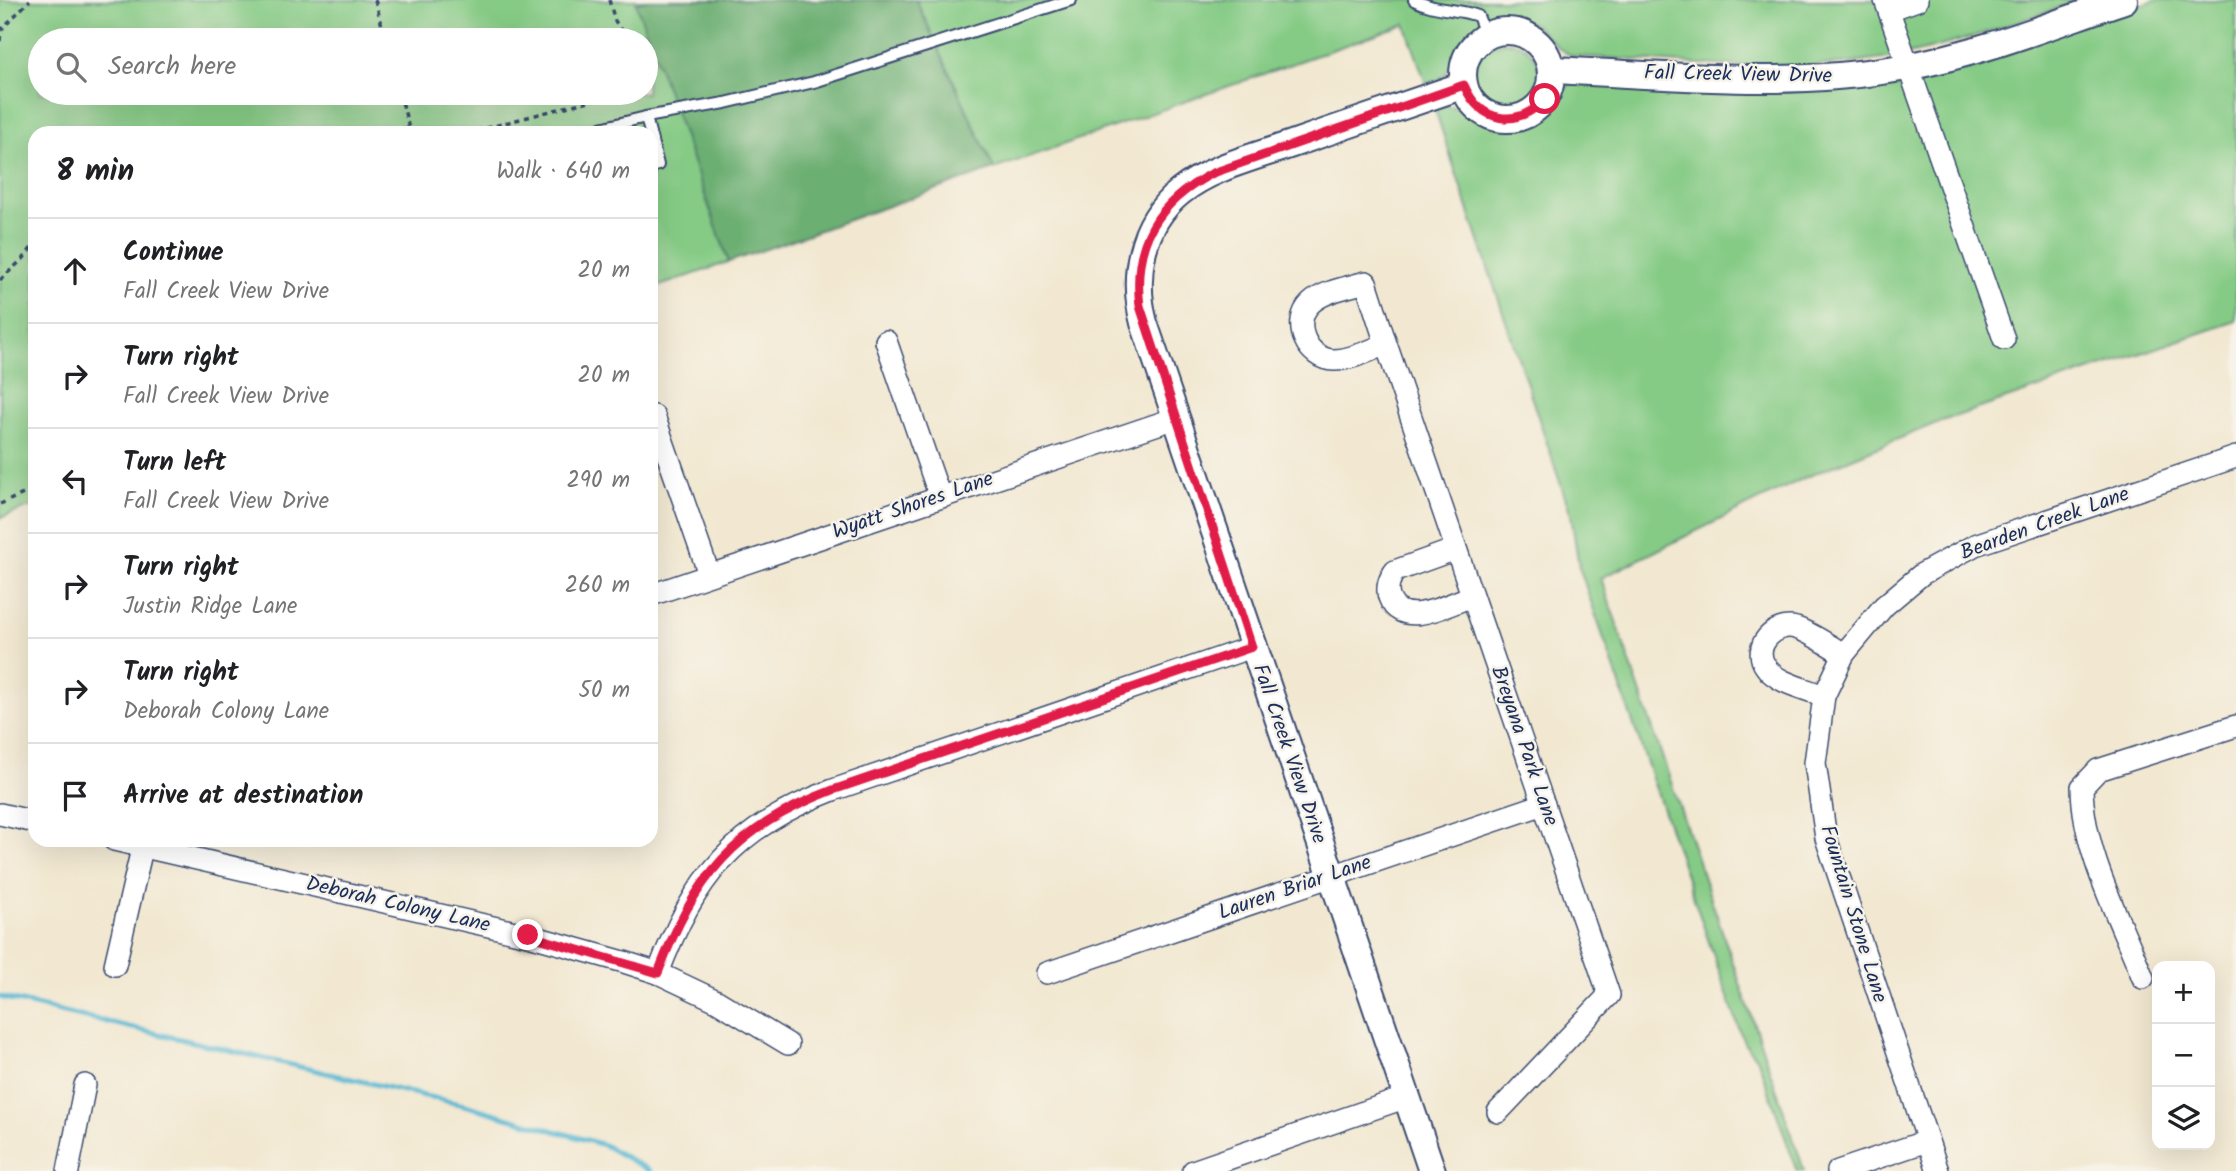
<!DOCTYPE html>
<html lang="en">
<head>
<meta charset="utf-8">
<style>
  :root { --surface:#fff; --page:#f6f6f6; --text:#202124; --muted:#757577; --line:#e0e0e0 }
  body { margin:0; font-family:Kalam,sans-serif; background:var(--page); color:var(--text) }
  .controls { position:absolute; right:21px; bottom:21px; display:grid; overflow:hidden; border-radius:14px; box-shadow:0 7px 28px #0002 }
  .controls button { width:63px; height:63px; display:grid; place-items:center; padding:0; border:0; border-bottom:2px solid var(--line); background:var(--surface); color:var(--text); font:35px sans-serif }
  .stop { position:absolute; width:21px; height:21px; margin:-16px; border:5px solid #e11d48; border-radius:50%; background:#fff }
  .stop.end { background:#e11d48; border-color:#fff; box-shadow:0 2px 7px #0008 }
  .list { margin:0; padding:0; list-style:none }
  h2 { display:flex; justify-content:space-between; align-items:center; height:91px; margin:0; padding:0 28px; font-size:30px }
  h2 small { font-size:23px; font-weight:400; color:var(--muted) }
  .list li { display:grid; grid-template-columns:46px 1fr auto; gap:21px; align-items:center; box-sizing:border-box; height:105px; padding:0 28px; border-top:2px solid var(--line) }
  .list b { display:block; font-size:26px; white-space:nowrap }
  .list p { margin:0; font-size:23px; white-space:nowrap; color:var(--muted) }
  .list em { font-size:23px; font-style:normal; color:var(--muted) }
  .icon { flex:none; width:38px; height:38px; fill:none; stroke:currentColor; stroke-width:2; stroke-linecap:round; stroke-linejoin:round }
  .map { position:relative; flex:none; width:2236px; height:1171px; overflow:hidden }
  .search { position:absolute; background:var(--surface); box-shadow:0 7px 28px #0002; left:28px; top:28px; width:630px; height:77px; display:flex; align-items:center; gap:18px; box-sizing:border-box; padding:0 24px; border-radius:38px; color:var(--muted); font-size:26px }
  .panel { position:absolute; background:var(--surface); box-shadow:0 7px 28px #0002; left:28px; top:126px; width:630px; height:721px; border-radius:21px }
  .map>svg:first-child { display:block }
</style>
</head>
<body>
<div class="map">
<svg width="2236" height="1171" viewBox="0 0 2236 1171">
  <rect width="100%" height="100%" fill="#f7f3e8"/>
  <filter id="ink" filterUnits="userSpaceOnUse"><feTurbulence type="fractalNoise" baseFrequency=".0143" numOctaves="2"/><feDisplacementMap in="SourceGraphic" scale="14" xChannelSelector="R" yChannelSelector="G"/><feConvolveMatrix kernelMatrix="1 2 1 2 8 2 1 2 1" color-interpolation-filters="sRGB"/></filter>
  <filter id="wash" filterUnits="userSpaceOnUse"><feTurbulence type="fractalNoise" baseFrequency=".00686" numOctaves="4" result="noise"/><feDisplacementMap in="SourceGraphic" scale="28" xChannelSelector="R" yChannelSelector="G"/><feGaussianBlur stdDeviation="1.57" result="paint"/><feColorMatrix in="noise" values="0 0 0 0 0 0 0 0 0 0 0 0 0 0 0 0 0 1.4 0 .05"/><feComposite in="paint" operator="in"/></filter>
  <g filter="url(#wash)">
    <rect width="100%" height="100%" fill="#f2e8d1"/>
    <!-- green -->
    <g fill="#85cb85" stroke="#507d72" stroke-width="2" fill-rule="evenodd">
      <path d="M0 0H648L636 3 729 262 651 289V133H35V505L0 518ZM40 40H646V93H40Z"/>
      <path d="M916 0H2082C2010 24 1937 53 1861 62 1766 73 1668 61 1573 56 1554 50 1546 29 1526 21 1500 11 1468 25 1456 49 1451 59 1451 71 1441 78 1437 81 1431 82 1426 84L1405 24 994 169Z"/>
      <path d="M2155 0H2236V321L1939 422 1804 478 1601 578 1804 1170 1797 1171 1758 1060 1744 1043 1579 567 1571 515 1434 107C1467 97 1486 137 1521 128 1554 119 1552 93 1574 82L1746 89 2029 43Z"/>
      <circle cx="1507" cy="75" r="33"/>
    </g>
    <!-- forest -->
    <polygon fill="#6caf72" stroke="#446f68" stroke-width="2" points="648,0 916,0 994,169 729,262 636,3"/>
    <g fill="none" stroke-linecap="round" stroke-linejoin="round">
      <!-- stream -->
      <polyline stroke="#54b7d3" stroke-width="5" points="0,997 468,1106 604,1145 650,1171"/>
    </g>
  </g>
  <g filter="url(#ink)">
    <g fill="none" stroke-linecap="round" stroke-linejoin="round">
      <defs>
        <g id="service">
          <path d="M1414 0C1435 11 1456 8 1478 16L1486 36"/>
          <polyline points="646,117 725,103 814,82 1071,0"/>
          <polyline points="580,133 646,117 650,133"/>
          <polyline points="651,137 658,165 651,167"/>
        </g>
        <g id="minor">
          <polyline points="1885,0 2004,339"/>
          <polyline points="1889,10 1917,0"/>
          <polyline points="886,341 940,497"/>
          <path d="M1386 344 1366 282C1349 287 1323 291 1310 304 1291 323 1307 360 1334 360 1351 360 1371 350 1386 344L1609 995 1498 1112"/>
          <polyline points="654,416 709,574"/>
          <path d="M1456 549 1395 571C1389 579 1386 587 1389 597 1401 631 1449 604 1472 596"/>
          <polyline points="651,595 1176,418"/>
          <path d="M1824 696C1807 689 1776 683 1766 667 1751 647 1774 622 1796 628 1812 633 1829 646 1844 654"/>
          <polyline points="0,814 35,822"/>
          <polyline points="114,840 528,935 624,962 658,973 717,1001 788,1044"/>
          <polyline points="115,965 144,840"/>
          <path d="M658 973C695 876 734 828 833 790L1252 647"/>
          <polyline points="1047,973 1544,804"/>
          <path d="M2143 978C2119 917 2083 853 2082 787L2098 770 2236 726"/>
          <polyline points="68,1171 85,1085"/>
          <polyline points="1193,1171 1407,1097"/>
          <polyline points="1838,1171 1927,1141"/>
          <polyline points="1938,1171 1826,838 1815,763 1824,696 1844,654 1884,606 1922,574 1975,545 2236,457"/>
        </g>
        <g id="tertiary">
          <circle cx="1507" cy="75" r="44"/>
          <path d="M1552 70C1669 75 1790 89 1906 67 1981 53 2053 24 2124 0"/>
          <path d="M1432 1171 1144 323C1132 277 1140 224 1180 192 1211 167 1255 157 1292 144 1349 124 1406 105 1464 85"/>
        </g>
      </defs>
      <!-- service casing -->
      <use href="#service" stroke="#3b4b6f" stroke-width="14"/>
      <!-- minor casing -->
      <use href="#minor" stroke="#3b4b6f" stroke-width="24"/>
      <!-- tertiary casing -->
      <use href="#tertiary" stroke="#3b4b6f" stroke-width="30"/>
      <!-- path -->
      <g stroke="#3b4b6f" stroke-width="3.5" stroke-dasharray="5 5" stroke-linecap="butt">
        <polyline points="375,0 386,40"/>
        <polyline points="609,0 615,21 628,40"/>
        <polyline points="0,41 1,30 30,0"/>
        <polyline points="646,67 651,84 646,86"/>
        <polyline points="400,93 410,133"/>
        <polyline points="467,133 619,93"/>
        <polyline points="0,280 24,258 35,243"/>
        <polyline points="0,504 35,489"/>
      </g>
      <!-- service -->
      <use href="#service" stroke="#fff" stroke-width="10"/>
      <!-- minor -->
      <use href="#minor" stroke="#fff" stroke-width="21"/>
      <!-- tertiary -->
      <use href="#tertiary" stroke="#fff" stroke-width="26"/>
    </g>
  </g>
  <g fill="none" stroke-linecap="round" stroke-linejoin="round" filter="url(#ink)">
    <!-- route -->
    <path stroke="#e11d48" stroke-width="9" d="M528 935 658 973C695 876 734 828 833 790L1252 647 1140 306C1132 242 1158 202 1213 173L1464 85C1480 123 1517 129 1545 99"/>
  </g>
  <g text-anchor="middle" dominant-baseline="central" stroke-width="5" stroke-linejoin="round" paint-order="stroke">
    <!-- street labels -->
    <g font-size="21" fill="#1b2f5e" stroke="#f7f3e8">
      <text transform="translate(1738 75) rotate(1)">Fall Creek View Drive</text>
      <text transform="translate(913 506) rotate(-19)">Wyatt Shores Lane</text>
      <text transform="translate(2045 524) rotate(-20)">Bearden Creek Lane</text>
      <text transform="translate(1524 746) rotate(71)">Breyana Park Lane</text>
      <text transform="translate(1289 754) rotate(71)">Fall Creek View Drive</text>
      <text transform="translate(1295 888) rotate(-19)">Lauren Briar Lane</text>
      <text transform="translate(398 905) rotate(13)">Deborah Colony Lane</text>
      <text transform="translate(1853 914) rotate(73)">Fountain Stone Lane</text>
    </g>
  </g>
</svg>
<div class="controls">
<button>+</button>
<button>−</button>
<button><svg class="icon" aria-label="layers" viewBox="0 0 24 24"><path d="M12 4l9 5-9 5-9-5zM3 14l9 5 9-5"/></svg></button>
</div>
<div class="stop" style="left:1545px;top:99px"></div>
<div class="stop end" style="left:528px;top:935px"></div>
<div class="search"><svg class="icon" aria-label="search" viewBox="0 0 24 24"><circle cx="10" cy="10" r="6"/><path d="M15 15l6 6"/></svg>Search here</div>
<section class="panel">
<h2>8 min<small>Walk · 640 m</small></h2>
<ul class="list">
<li><svg class="icon" aria-label="ahead" viewBox="0 0 24 24"><path d="M12 20V5M6 11l6-6 6 6"/></svg><div><b>Continue</b><p>Fall Creek View Drive</p></div><em>20 m</em></li>
<li><svg class="icon" aria-label="right" viewBox="0 0 24 24"><path d="M7 20v-9h11M14 6l5 5-5 5"/></svg><div><b>Turn right</b><p>Fall Creek View Drive</p></div><em>20 m</em></li>
<li><svg class="icon" aria-label="left" viewBox="0 0 24 24"><path d="M17 20v-9H6M10 6l-5 5 5 5"/></svg><div><b>Turn left</b><p>Fall Creek View Drive</p></div><em>290 m</em></li>
<li><svg class="icon" aria-label="right" viewBox="0 0 24 24"><path d="M7 20v-9h11M14 6l5 5-5 5"/></svg><div><b>Turn right</b><p>Justin Ridge Lane</p></div><em>260 m</em></li>
<li><svg class="icon" aria-label="right" viewBox="0 0 24 24"><path d="M7 20v-9h11M14 6l5 5-5 5"/></svg><div><b>Turn right</b><p>Deborah Colony Lane</p></div><em>50 m</em></li>
<li><svg class="icon" aria-label="arrive" viewBox="0 0 24 24"><path d="M6 21V4h12l-3 4 3 4H6"/></svg><div><b>Arrive at destination</b></div></li>
</ul>
</section>
</div>
</body>
</html>
